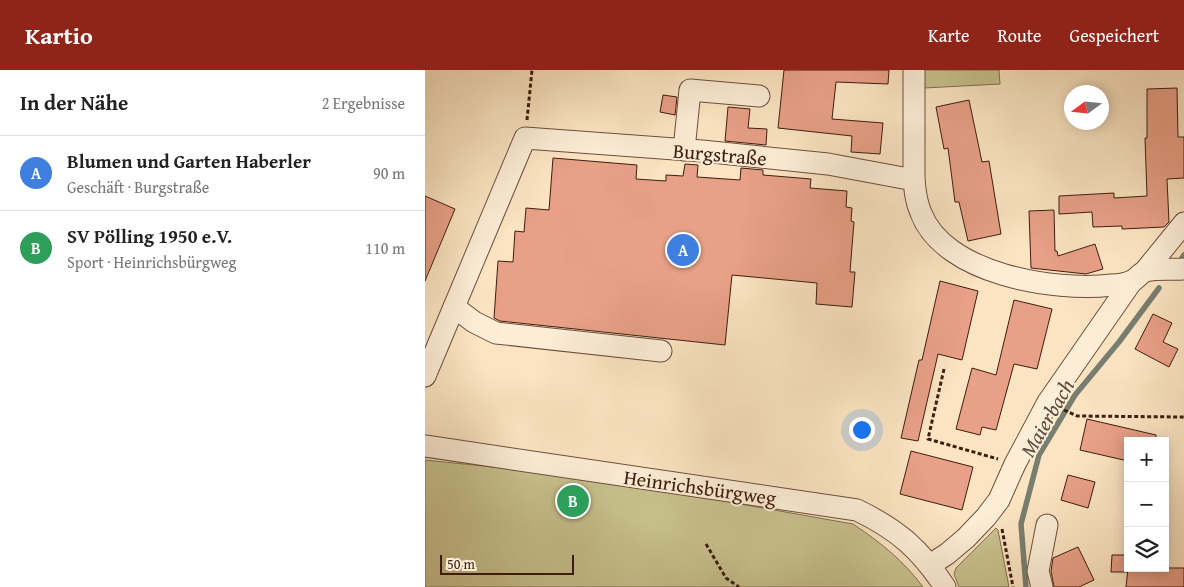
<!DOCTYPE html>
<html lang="de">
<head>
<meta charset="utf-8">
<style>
  :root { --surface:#fff; --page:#f2f2f2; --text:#222; --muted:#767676; --line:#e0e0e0; --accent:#8f2418 }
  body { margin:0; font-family:"Gentium Book Plus",serif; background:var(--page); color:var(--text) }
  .controls { position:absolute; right:15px; bottom:15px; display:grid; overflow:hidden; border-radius:0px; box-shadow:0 2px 12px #0003 }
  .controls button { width:45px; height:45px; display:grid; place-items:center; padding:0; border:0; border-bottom:1px solid var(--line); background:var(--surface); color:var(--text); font:25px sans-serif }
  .compass { position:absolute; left:639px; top:15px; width:45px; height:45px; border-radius:50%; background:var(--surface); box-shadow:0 2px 12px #0003; rotate:255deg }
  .scale { position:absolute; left:15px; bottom:12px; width:134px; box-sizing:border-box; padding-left:5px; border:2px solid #3e1d0f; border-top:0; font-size:14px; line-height:18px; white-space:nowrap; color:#3e1d0f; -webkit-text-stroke:4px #fcedd7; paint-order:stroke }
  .you { position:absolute; left:436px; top:359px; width:18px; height:18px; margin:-12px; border:4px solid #fff; border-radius:50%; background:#1a73e8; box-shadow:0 0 0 8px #1a73e833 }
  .badge { display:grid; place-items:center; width:32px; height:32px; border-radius:50%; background:var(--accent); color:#fff; font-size:16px; font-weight:700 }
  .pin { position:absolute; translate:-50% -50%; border:2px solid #fff; box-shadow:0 1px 5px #0006 }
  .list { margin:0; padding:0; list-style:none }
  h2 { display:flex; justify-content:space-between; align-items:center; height:65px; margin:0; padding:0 20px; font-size:21px }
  h2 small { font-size:16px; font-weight:400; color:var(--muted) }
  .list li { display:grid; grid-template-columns:32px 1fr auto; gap:15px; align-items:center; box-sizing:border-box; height:75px; padding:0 20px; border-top:1px solid var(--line) }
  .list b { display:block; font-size:19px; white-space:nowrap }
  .list p { margin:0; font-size:16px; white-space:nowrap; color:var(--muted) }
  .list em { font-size:16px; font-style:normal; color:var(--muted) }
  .icon { flex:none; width:28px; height:28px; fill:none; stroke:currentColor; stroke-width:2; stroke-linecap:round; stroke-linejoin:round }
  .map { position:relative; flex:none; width:759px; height:517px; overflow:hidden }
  header { display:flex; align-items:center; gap:30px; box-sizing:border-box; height:70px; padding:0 25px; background:var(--accent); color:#fff }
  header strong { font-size:24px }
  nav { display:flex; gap:28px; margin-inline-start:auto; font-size:18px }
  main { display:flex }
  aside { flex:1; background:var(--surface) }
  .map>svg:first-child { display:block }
</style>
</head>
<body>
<header>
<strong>Kartio</strong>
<nav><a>Karte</a><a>Route</a><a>Gespeichert</a></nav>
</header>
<main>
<aside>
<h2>In der Nähe<small>2 Ergebnisse</small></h2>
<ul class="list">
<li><span class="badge" style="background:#3f7fe0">A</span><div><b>Blumen und Garten Haberler</b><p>Geschäft · Burgstraße</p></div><em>90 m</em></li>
<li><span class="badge" style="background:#2e9e5b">B</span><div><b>SV Pölling 1950 e.V.</b><p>Sport · Heinrichsbürgweg</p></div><em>110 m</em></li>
</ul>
</aside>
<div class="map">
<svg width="759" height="517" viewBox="0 0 759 517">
  <rect width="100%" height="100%" fill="#fbe4c2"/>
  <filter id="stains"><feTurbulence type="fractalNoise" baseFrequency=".004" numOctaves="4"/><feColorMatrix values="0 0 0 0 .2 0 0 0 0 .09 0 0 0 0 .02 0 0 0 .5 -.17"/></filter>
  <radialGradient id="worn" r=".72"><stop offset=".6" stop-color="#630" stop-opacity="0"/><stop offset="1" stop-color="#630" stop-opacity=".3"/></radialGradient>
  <!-- green -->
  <g fill="#c7c18e" stroke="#826f4e">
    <polygon points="499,0 574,0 575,14 499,18"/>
    <path d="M0 390 164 407 428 454C455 472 479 491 498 517H0Z"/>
    <polygon points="571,458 573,460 584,517 534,517 529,504 531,498"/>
  </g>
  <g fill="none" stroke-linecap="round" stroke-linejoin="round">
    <!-- stream -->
    <g stroke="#787e70" stroke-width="5.5">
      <polyline points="757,188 759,185"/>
      <polyline points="601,517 596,454 614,385 650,325 694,272 734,218"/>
    </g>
  </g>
  <!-- building -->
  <g fill="#e8a087" stroke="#3e1d0f">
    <polygon points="359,0 464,0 463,14 411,12 407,49 458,53 455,84 426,82 427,66 353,58"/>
    <polygon points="752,18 753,67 759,67 759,108 742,109 744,152 739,157 697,159 697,156 668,157 667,142 634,144 634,126 689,123 689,128 722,126 720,68 722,68 722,19"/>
    <polygon points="238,25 252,27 250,45 235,42"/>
    <polygon points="544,30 557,92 564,91 576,164 543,171 534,132 530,132 523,78 519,79 511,37"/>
    <polygon points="303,37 325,39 323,58 342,59 341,75 300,71"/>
    <polygon points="128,88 212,95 211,109 241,111 241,105 258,106 260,94 273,95 272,107 315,110 316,98 338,100 338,105 386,109 385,118 422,121 421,137 427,138 426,151 429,152 425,202 430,202 427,237 391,234 392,213 307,205 300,275 75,251 69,248 73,191 88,192 90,161 99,162 101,138 124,140"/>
    <polygon points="0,126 30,139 0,211"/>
    <polygon points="629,140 630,181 632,181 633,186 670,174 678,199 661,204 606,198 604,141"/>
    <polygon points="515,211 553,221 537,290 513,284 493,371 476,368 494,290 497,290"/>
    <polygon points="589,230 627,239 612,299 589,294 571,360 557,357 555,365 531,359 547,298 571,305"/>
    <polygon points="728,244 747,253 738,272 753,279 744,297 710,279"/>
    <polygon points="662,349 731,365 731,371 703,371 703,391 655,380"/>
    <polygon points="486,381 548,397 537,440 475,424"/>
    <polygon points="643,405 670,412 663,438 636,430"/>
    <polygon points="653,477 669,510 654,517 629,517 626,501 628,488"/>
    <polygon points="687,485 703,485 703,502 686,502"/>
    <polygon points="703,498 759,498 759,517 701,517"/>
  </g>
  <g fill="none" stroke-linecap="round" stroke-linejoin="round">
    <defs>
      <g id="minor">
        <polyline points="489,0 489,110"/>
        <polyline points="259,80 265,20 334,26"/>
        <polyline points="720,201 759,153"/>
        <polyline points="29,237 49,252 71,263 236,281"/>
        <path d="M0 306 100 68 277 81 403 94 489 110C490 121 491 132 496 143 519 204 629 222 687 215 694 215 703 213 709 210 713 207 717 202 721 201 731 198 748 200 759 199"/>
        <path d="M0 376 432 440C473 460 495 479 520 517"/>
        <polyline points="505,495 522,484 541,468 561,447 574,430 590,394 623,332 707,211"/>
        <polyline points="617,517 613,501 622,455"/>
      </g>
    </defs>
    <!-- minor casing -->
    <use href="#minor" stroke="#6d4f3c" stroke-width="23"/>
    <!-- path -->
    <g stroke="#3e1d0f" stroke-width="3" stroke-dasharray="4 2.5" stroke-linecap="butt">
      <polyline points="102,50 107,0"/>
      <polyline points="519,299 503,369 573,389"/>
      <polyline points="639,340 652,346 759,347"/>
      <polyline points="577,459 588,517"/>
      <polyline points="281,474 301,508 314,517"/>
    </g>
    <!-- minor -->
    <use href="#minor" stroke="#fcedd7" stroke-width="21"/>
  </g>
  <g text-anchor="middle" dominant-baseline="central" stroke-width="4" stroke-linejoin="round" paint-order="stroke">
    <!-- street labels -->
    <g font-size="20" fill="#3e1d0f" stroke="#fcedd7">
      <text transform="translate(295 84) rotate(5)">Burgstraße</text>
      <text transform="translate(275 417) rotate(8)">Heinrichsbürgweg</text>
    </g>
    <!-- water labels -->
    <g font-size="21" font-style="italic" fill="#5b4e3f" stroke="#fcedd7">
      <text transform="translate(622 348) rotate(-60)">Maierbach</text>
    </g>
  </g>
  <rect width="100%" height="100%" filter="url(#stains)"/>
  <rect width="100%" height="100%" fill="url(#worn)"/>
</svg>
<div class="controls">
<button>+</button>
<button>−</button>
<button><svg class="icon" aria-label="layers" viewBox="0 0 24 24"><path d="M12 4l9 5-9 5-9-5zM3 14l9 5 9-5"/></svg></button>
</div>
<svg class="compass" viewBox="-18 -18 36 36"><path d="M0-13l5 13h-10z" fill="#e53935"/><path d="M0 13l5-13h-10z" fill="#767676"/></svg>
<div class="scale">50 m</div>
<div class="you"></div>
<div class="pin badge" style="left:258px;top:180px;background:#3f7fe0">A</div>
<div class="pin badge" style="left:148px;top:431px;background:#2e9e5b">B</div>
</div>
</main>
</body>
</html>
